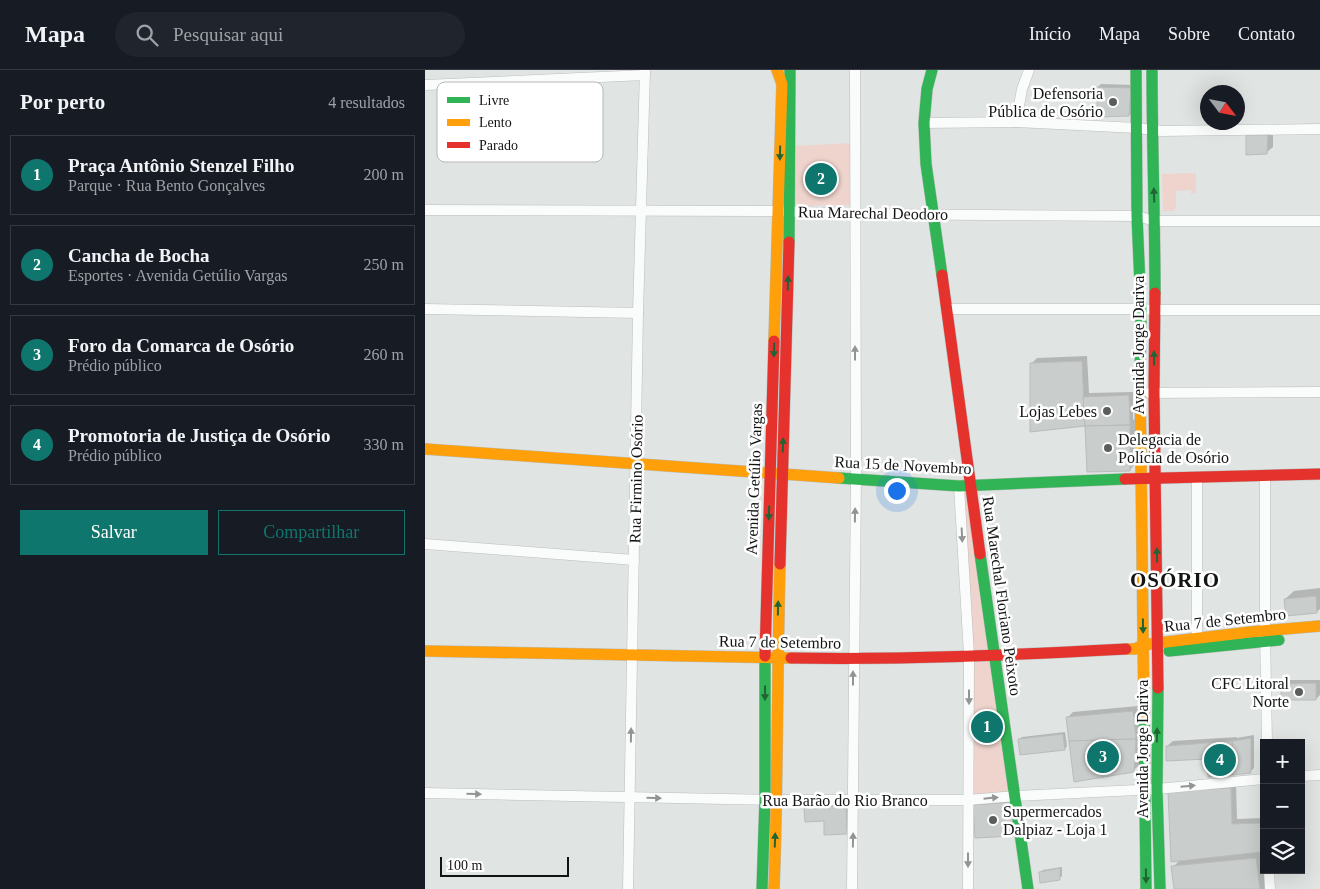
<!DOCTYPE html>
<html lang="pt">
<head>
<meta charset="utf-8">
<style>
  :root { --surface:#171b24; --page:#20242c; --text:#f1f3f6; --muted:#9ea1a6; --line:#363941; --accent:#0f766e }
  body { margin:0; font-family:Georgia,serif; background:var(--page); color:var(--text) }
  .controls { position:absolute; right:15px; bottom:15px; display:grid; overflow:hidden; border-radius:0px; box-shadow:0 5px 20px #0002 }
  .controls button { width:45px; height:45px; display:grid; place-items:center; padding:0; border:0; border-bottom:1px solid var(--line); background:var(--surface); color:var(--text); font:25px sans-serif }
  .compass { position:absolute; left:775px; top:15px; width:45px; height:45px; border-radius:50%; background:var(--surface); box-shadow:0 5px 20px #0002; rotate:122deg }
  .scale { position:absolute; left:15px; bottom:12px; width:129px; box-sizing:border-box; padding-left:5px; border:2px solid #121413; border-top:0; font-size:14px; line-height:18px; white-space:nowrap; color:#121413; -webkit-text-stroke:4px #fff; paint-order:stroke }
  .you { position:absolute; left:471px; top:420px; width:18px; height:18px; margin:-12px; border:4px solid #fff; border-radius:50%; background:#1a73e8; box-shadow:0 0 0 8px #1a73e833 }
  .badge { display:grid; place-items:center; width:32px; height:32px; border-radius:50%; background:var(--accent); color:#fff; font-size:16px; font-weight:700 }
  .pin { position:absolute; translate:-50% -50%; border:2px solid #fff; box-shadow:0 1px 5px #0006 }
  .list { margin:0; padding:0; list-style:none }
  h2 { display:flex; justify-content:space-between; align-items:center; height:65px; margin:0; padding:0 20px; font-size:21px }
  h2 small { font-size:16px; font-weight:400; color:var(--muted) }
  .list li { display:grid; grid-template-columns:32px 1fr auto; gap:15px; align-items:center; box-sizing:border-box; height:80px; margin:0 10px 10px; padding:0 10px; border:1px solid var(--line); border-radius:0px }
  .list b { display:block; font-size:19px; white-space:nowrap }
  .list p { margin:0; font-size:16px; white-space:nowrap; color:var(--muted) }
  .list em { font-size:16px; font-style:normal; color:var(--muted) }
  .actions { display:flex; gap:10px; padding:15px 20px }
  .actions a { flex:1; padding:11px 0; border:1px solid var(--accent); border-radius:0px; text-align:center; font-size:18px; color:var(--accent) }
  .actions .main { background:var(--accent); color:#fff }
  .icon { flex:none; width:28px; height:28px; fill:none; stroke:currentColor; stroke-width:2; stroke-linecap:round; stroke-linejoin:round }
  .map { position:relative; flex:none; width:895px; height:819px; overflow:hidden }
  header { display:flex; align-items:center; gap:30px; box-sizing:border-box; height:70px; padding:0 25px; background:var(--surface); border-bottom:1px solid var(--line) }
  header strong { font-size:24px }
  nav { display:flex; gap:28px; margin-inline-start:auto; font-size:18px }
  .search { width:350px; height:45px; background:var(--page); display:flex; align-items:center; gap:12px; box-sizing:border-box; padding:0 18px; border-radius:28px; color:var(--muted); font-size:19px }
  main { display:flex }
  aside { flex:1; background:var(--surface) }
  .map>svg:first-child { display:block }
</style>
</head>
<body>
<header>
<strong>Mapa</strong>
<div class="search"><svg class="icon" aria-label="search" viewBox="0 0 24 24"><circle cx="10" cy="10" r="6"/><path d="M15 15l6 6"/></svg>Pesquisar aqui</div>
<nav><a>Início</a><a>Mapa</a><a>Sobre</a><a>Contato</a></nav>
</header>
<main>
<aside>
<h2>Por perto<small>4 resultados</small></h2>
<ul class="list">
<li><span class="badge">1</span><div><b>Praça Antônio Stenzel Filho</b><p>Parque · Rua Bento Gonçalves</p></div><em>200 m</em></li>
<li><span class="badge">2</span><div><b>Cancha de Bocha</b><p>Esportes · Avenida Getúlio Vargas</p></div><em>250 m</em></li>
<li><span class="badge">3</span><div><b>Foro da Comarca de Osório</b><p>Prédio público</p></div><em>260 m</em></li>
<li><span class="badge">4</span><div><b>Promotoria de Justiça de Osório</b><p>Prédio público</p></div><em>330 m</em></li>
</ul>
<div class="actions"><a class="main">Salvar</a><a>Compartilhar</a></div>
</aside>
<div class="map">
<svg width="895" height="819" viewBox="0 0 895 819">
  <rect width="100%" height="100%" fill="#e0e4e2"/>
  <!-- green -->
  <g fill="#eed4cc">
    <polygon points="427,73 427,135 370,136 369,76"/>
    <polygon points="771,103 771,123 766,124 766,120 751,121 751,137 748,141 738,141 737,104"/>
    <polygon points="537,420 542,421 567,583 546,583"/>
    <polygon points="547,590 566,590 586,723 547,727"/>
  </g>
  <!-- shadow -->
  <g fill="#0003">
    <polygon points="676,14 709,15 708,41 704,45 672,18"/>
    <polygon points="828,60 848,60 848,77 842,82 822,66"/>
    <polygon points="662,286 664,323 708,322 708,350 710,349 710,394 705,400 661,355 606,294 612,288"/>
    <polygon points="895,518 895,539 892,542 860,529 869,521"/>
    <polygon points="861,610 895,610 895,625 891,629 857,614"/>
    <polygon points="713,636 714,695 708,701 642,648 648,642"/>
    <polygon points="640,662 642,676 640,679 595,669 597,667"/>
    <polygon points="829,665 829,698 825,702 783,687 742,676 748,671 812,667 812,668"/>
    <polygon points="811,713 812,749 839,748 839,778 834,782 836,782 841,819 750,819 748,797 755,790 744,722"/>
    <polygon points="590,728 589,764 549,736 554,731"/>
    <polygon points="425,732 425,759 421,763 381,737 385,733"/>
    <polygon points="637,797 637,806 634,808 616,802 618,800"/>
  </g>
  <!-- building -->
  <g fill="#c9cdcb" stroke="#babcbb">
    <polygon points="671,17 706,18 704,46 673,47"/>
    <polygon points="821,65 843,65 842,84 821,85"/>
    <polygon points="657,291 660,356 605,362 605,293"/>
    <polygon points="704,325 705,355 660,356 658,327"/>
    <polygon points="705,355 705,401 662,402 660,356"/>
    <polygon points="891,526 892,543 861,546 859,529"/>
    <polygon points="891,613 891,630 856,630 856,614"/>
    <polygon points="708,641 711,669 644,671 641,647"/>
    <polygon points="638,664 640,680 595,685 593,669"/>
    <polygon points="826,668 826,703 808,705 807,671"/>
    <polygon points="711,669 709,702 649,712 644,671"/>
    <polygon points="807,671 808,705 783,707 782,689 741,691 741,676"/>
    <polygon points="806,718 807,754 836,753 836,782 746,792 743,721"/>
    <polygon points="586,732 589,766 550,768 548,735"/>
    <polygon points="421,736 422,764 399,765 399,751 380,752 379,737"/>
    <polygon points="831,788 835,819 749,819 746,796"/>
    <polygon points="635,798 635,810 615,813 614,802"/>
  </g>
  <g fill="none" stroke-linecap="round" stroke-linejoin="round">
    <defs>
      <g id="street">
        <polyline points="0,15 220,5"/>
        <polyline points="591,52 597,19 604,0"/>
        <polyline points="499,53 591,52 712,58 736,61 895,59"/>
        <polyline points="0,140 354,141 429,144 712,146 730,151 895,151"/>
        <polyline points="0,239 213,243"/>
        <polyline points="522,239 716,239 729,240 895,240"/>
        <polyline points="724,323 895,322"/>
        <polyline points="840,405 840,562 842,673"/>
        <polyline points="772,407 772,575"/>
        <polyline points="534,416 544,585 543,819"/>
        <polyline points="0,474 209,490"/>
        <polyline points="876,706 895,705"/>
        <polyline points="0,723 352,730 543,730 590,726 732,719 839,709"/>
        <polyline points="844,800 845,819"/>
        <polyline points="203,819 213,243 220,0"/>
        <polyline points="427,819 431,408 430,0"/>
      </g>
      <g id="fast">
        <polyline points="507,0 502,19 499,53 501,94 517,205"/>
        <polyline points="711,0 712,146 716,239 715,309"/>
        <path d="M727 0C727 74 730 149 730 223"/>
        <polyline points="364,172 365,0"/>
        <polyline points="414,408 534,416 700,409"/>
        <polyline points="555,484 603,819"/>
        <polyline points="744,581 854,570"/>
        <polyline points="733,618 732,719 735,819"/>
        <polyline points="719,645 721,819"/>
        <polyline points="337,819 340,729 340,586"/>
      </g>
      <g id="slow">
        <polyline points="349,271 357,14 352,0"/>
        <polyline points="715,309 719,645"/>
        <polyline points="0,379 414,408"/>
        <polyline points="701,579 710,579 718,575 733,573 825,562 895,556"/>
        <polyline points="0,581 366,588"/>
        <path d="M349 819C353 711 352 602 355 494"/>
      </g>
      <g id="jam">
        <polyline points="517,205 555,484"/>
        <polyline points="730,223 729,323 733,618"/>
        <polyline points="700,409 895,404"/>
        <polyline points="355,494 364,172"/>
        <polyline points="340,586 349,271"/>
        <path d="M366 588C478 590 589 585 701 579"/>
      </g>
    </defs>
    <!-- street casing -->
    <use href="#street" stroke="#babebc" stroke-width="11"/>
    <!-- fast casing -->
    <use href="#fast" stroke="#babebc" stroke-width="12"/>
    <!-- slow casing -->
    <use href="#slow" stroke="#babebc" stroke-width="12"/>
    <!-- jam casing -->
    <use href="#jam" stroke="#babebc" stroke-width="12"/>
    <!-- street -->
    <use href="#street" stroke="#fafbfb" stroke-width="10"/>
    <!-- fast -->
    <use href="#fast" stroke="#30b455" stroke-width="11"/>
    <!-- slow -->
    <use href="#slow" stroke="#ff9f0a" stroke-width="11"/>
    <!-- jam -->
    <use href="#jam" stroke="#e5322d" stroke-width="11"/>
  </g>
  <!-- one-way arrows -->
  <defs><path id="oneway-solid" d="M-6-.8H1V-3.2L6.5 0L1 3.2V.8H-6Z" transform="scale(1.25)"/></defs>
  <g fill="#216434">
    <use href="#oneway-solid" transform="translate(355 83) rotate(91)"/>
    <use href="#oneway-solid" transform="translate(729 125) rotate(-92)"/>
    <use href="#oneway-solid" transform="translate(363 213) rotate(-88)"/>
    <use href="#oneway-solid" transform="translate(349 280) rotate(92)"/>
    <use href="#oneway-solid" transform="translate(729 288) rotate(-90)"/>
    <use href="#oneway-solid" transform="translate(358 375) rotate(-88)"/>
    <use href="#oneway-solid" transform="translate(344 443) rotate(91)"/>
    <use href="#oneway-solid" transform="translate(732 485) rotate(-91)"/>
    <use href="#oneway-solid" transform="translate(353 538) rotate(-89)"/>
    <use href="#oneway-solid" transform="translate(718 556) rotate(89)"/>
    <use href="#oneway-solid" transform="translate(340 623) rotate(90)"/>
    <use href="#oneway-solid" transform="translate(732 665) rotate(-89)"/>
    <use href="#oneway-solid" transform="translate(350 770) rotate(-88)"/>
    <use href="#oneway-solid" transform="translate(721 806) rotate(89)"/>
  </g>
  <g fill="#929393">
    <use href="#oneway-solid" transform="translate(430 283) rotate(-90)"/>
    <use href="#oneway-solid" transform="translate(430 445) rotate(-89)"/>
    <use href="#oneway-solid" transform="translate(537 465) rotate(87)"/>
    <use href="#oneway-solid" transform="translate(428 608) rotate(-90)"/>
    <use href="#oneway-solid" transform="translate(544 627) rotate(90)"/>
    <use href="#oneway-solid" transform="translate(206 665) rotate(-89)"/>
    <use href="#oneway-solid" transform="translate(763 716) rotate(-5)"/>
    <use href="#oneway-solid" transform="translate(49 724) rotate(1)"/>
    <use href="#oneway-solid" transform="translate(229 728) rotate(1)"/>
    <use href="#oneway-solid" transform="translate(566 728) rotate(-6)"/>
    <use href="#oneway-solid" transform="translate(428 770) rotate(-89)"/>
    <use href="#oneway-solid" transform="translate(543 790) rotate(90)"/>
  </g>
  <!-- markers -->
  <g fill="#5a5d5b" stroke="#fff" stroke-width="2">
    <circle cx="688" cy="32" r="5"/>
    <circle cx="682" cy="341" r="5"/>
    <circle cx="683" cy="378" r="5"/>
    <circle cx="874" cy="622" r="5"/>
    <circle cx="568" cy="750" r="5"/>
  </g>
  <g text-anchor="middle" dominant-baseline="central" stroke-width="5" stroke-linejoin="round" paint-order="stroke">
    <!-- poi labels -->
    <g font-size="16" fill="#121413" stroke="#fff" text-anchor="end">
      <text x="678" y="23">Defensoria<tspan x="678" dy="18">Pública de Osório</tspan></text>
      <text x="672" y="341">Lojas Lebes</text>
      <text x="693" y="369" text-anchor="start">Delegacia de<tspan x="693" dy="18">Polícia de Osório</tspan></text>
      <text x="864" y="613">CFC Litoral<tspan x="864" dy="18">Norte</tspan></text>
      <text x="578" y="741" text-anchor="start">Supermercados<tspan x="578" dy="18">Dalpiaz - Loja 1</tspan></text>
    </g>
    <!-- street labels -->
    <g font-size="16" fill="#121413" stroke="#fff">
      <text transform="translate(448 143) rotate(1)">Rua Marechal Deodoro</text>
      <text transform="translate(713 275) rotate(-90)">Avenida Jorge Dariva</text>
      <text transform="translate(478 395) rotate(3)">Rua 15 de Novembro</text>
      <text transform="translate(211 409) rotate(-89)">Rua Firmino Osório</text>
      <text transform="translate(329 409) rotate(-88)">Avenida Getúlio Vargas</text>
      <text transform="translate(577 526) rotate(82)">Rua Marechal Floriano Peixoto</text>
      <text transform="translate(800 550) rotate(-6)">Rua 7 de Setembro</text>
      <text transform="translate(355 572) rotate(1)">Rua 7 de Setembro</text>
      <text transform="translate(717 679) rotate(-90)">Avenida Jorge Dariva</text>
      <text x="420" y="730">Rua Barão do Rio Branco</text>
    </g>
    <!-- district labels -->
    <g font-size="21" font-weight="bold" letter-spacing="1" fill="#121413" stroke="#fff">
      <text x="750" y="510">OSÓRIO</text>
    </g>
  </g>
  <!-- legend -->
  <rect x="12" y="12" width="166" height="80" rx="8" fill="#fff" stroke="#b8b8b8" stroke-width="1"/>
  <rect x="22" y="27" width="23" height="6" fill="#30b455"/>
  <rect x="22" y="49" width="23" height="7" fill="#ff9f0a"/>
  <rect x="22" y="72" width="23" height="6" fill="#e5322d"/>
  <g font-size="14" fill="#121413">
    <text x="54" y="35">Livre</text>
    <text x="54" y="57">Lento</text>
    <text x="54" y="80">Parado</text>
  </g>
</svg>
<div class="controls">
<button>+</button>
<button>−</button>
<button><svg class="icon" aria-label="layers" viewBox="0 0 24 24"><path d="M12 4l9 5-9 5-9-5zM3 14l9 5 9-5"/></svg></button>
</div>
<svg class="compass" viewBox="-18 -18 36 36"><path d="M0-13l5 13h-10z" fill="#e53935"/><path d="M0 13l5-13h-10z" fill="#9ea1a6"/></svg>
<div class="scale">100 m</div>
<div class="you"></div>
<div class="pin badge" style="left:562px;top:657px">1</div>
<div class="pin badge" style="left:396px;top:109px">2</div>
<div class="pin badge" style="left:678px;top:687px">3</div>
<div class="pin badge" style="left:795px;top:690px">4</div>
</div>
</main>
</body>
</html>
